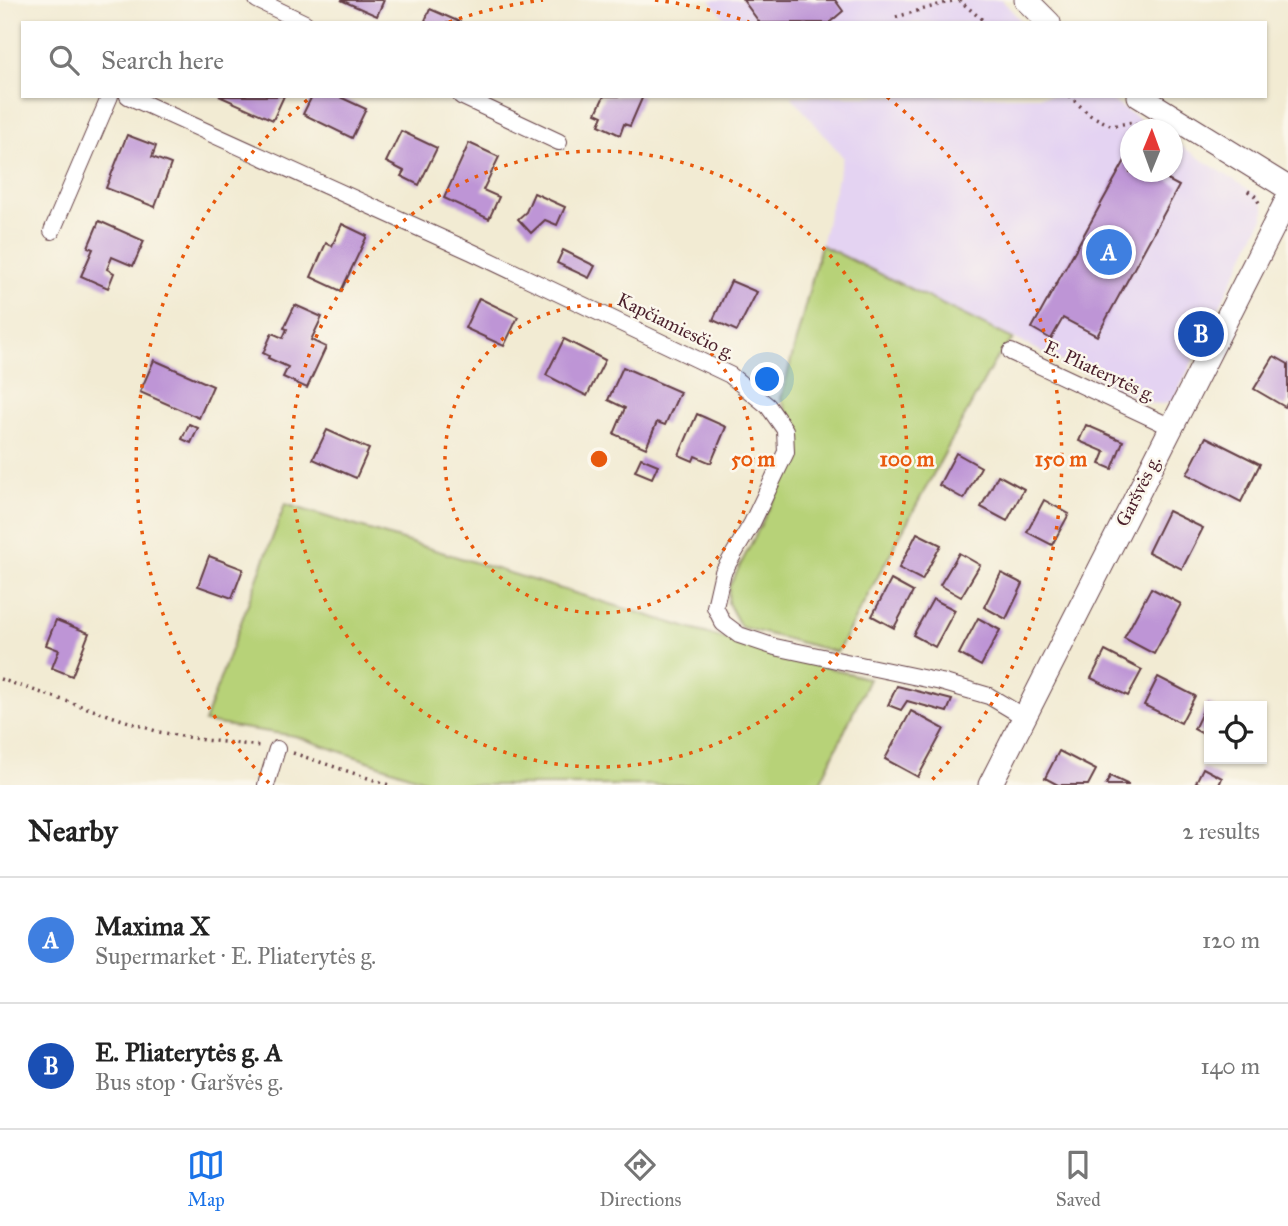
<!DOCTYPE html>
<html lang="en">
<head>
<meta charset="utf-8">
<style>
  :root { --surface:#fff; --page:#f6f6f6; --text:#222; --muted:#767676; --line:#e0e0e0; --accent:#1a73e8 }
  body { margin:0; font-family:"IM FELL Great Primer",serif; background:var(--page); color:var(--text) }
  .controls { position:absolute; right:21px; bottom:21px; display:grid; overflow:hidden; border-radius:0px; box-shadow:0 2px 5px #0004 }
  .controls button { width:63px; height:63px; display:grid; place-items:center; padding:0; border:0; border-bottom:2px solid var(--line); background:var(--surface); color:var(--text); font:35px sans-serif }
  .compass { position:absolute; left:1120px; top:119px; width:63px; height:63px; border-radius:50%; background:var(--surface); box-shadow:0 2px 5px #0004; rotate:1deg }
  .you { position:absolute; left:768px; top:380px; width:24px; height:24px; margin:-18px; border:5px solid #fff; border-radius:50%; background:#1a73e8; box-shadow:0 0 0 10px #1a73e833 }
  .badge { display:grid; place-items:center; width:46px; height:46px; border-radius:50%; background:var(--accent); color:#fff; font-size:23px; font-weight:700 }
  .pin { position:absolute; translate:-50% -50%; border:4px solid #fff; box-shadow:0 2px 7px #0006 }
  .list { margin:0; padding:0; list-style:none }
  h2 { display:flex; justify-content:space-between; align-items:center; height:91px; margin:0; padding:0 28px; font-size:30px }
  h2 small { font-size:23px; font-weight:400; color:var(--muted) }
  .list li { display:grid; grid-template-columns:46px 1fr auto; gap:21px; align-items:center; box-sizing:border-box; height:126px; padding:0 28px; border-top:2px solid var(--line) }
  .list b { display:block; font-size:26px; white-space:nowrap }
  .list p { margin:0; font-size:23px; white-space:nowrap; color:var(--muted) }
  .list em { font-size:23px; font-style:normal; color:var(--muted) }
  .icon { flex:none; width:38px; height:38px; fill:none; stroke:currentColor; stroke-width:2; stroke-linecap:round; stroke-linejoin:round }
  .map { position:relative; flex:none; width:1288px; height:785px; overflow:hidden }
  .search { position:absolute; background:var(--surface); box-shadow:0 2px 5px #0004; left:21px; right:21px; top:21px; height:77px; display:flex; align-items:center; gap:18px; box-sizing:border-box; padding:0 24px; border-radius:0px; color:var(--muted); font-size:26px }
  .sheet { height:343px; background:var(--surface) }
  nav { display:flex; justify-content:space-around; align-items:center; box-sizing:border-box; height:98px; border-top:2px solid var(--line); background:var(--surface); font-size:19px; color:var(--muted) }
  nav a { display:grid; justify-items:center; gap:4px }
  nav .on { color:var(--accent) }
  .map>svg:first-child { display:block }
</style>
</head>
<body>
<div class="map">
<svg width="1288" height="785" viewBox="0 0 1288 785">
  <rect width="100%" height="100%" fill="#fbf7ec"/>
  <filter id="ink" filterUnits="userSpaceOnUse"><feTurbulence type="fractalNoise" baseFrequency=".0143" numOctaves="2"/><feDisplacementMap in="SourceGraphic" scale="14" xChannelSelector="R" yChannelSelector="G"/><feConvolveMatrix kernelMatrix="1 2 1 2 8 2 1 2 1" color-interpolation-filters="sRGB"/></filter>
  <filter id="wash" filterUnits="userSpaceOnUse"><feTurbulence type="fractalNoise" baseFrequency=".00686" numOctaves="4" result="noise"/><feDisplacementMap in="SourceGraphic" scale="28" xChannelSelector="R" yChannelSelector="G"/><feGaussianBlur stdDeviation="1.57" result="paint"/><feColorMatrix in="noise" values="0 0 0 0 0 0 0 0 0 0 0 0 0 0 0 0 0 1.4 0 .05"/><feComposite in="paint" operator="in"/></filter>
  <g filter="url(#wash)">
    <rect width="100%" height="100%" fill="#f2ebd3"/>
    <!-- built -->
    <g fill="#e4d3f2">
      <polygon points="710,0 1002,0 1023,23 729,23"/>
      <polygon points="791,96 1105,96 1154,129 1130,130 1130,172 1172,172 1173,141 1259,196 1264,206 1264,216 1173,401 1163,404 1148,403 821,245 843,157"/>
    </g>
    <!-- green -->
    <g fill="#b7d278" stroke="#807852" stroke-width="2">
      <polygon points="821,245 1013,339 994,362 837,652 741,627 728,603 729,587 792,464 795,428 781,399"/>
      <polygon points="285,504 698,631 869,679 819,785 438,785 295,736 204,722"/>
    </g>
    <g id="blocks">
      <!-- building -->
      <g fill="#be95d6">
        <polygon points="341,0 384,0 377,16"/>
        <polygon points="743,0 835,0 843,11 829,23 760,23"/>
        <polygon points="430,9 462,23 424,23"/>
        <polygon points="219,96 284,96 273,120"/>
        <polygon points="312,96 338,96 366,109 352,138 303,114"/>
        <polygon points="604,96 643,96 630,126 624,124 620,135 599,125 603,116 596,113"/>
        <polygon points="401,131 437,148 419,185 401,176 404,171 386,162"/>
        <polygon points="127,135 156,146 152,157 171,164 155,207 106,188"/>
        <polygon points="469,143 499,157 483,190 499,197 489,219 444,198"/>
        <polygon points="1127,157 1130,159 1130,172 1153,172 1179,186 1097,336 1063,318 1051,339 1032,328"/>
        <polygon points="534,193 565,207 557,225 545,220 531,233 518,219 526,212"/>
        <polygon points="99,221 144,241 133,266 112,257 107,269 114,273 108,288 81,276 93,249 88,247"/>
        <polygon points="342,224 367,236 341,291 311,277 326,243 332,246"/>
        <polygon points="563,250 595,266 589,278 557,263"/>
        <polygon points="731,281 757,292 737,331 713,320"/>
        <polygon points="479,298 518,317 504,346 465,328"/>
        <polygon points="295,305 322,317 311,340 326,347 307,388 283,377 288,367 268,358 269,356 263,353 272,333 283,338 287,329 284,328"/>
        <polygon points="564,339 605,360 587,396 546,375"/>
        <polygon points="1274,356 1288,364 1288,402 1285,407 1254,389"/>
        <polygon points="154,360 213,386 199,418 140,392"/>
        <polygon points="623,367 680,392 665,425 657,422 646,448 614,434 625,408 608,400"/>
        <polygon points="697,414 726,427 711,463 695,456 693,461 679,455"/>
        <polygon points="189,424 198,428 191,443 182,439"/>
        <polygon points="1086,425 1123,441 1112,469 1100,464 1105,452 1079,441"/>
        <polygon points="327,430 369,449 356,478 313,459"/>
        <polygon points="1206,437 1260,464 1241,502 1187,474"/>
        <polygon points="956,453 981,467 964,499 939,485"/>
        <polygon points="641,458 658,465 652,478 635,471"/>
        <polygon points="998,475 1024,489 1007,521 981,507"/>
        <polygon points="1044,500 1069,514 1052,545 1027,532"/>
        <polygon points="1168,511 1203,528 1182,569 1148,552"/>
        <polygon points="917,533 941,545 922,580 899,568"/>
        <polygon points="959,553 980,565 961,597 940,585"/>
        <polygon points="209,556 243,569 232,598 198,586"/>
        <polygon points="1001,573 1023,584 1006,619 984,607"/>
        <polygon points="891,580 913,592 894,628 872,616"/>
        <polygon points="1151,588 1181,604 1154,654 1124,638"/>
        <polygon points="933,599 955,610 935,647 913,635"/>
        <polygon points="978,618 1000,630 981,666 959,654"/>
        <polygon points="56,620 89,633 72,676 52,668 59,650 46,645"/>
        <polygon points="1105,651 1142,670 1128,696 1091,678"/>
        <polygon points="1158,677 1195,696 1181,723 1144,705"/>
        <polygon points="897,686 952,700 947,712 907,701 901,710 888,705"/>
        <polygon points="1207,702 1215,706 1209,706 1209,737 1194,729"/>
        <polygon points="911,711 944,729 918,777 885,759"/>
        <polygon points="1059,751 1096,770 1088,785 1058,785 1045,778"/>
        <polygon points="1203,768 1222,778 1219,785 1202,785 1196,782"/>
        <polygon points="1110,776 1129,785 1106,785"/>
      </g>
    </g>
  </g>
  <g filter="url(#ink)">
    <use href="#blocks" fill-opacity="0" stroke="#633e44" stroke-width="2"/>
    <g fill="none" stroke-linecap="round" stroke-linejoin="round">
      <defs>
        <g id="minor">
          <polyline points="257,0 305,23"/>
          <polyline points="128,96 472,252 730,375 768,406 785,430 786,452 752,523 723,572 715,607 723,623 739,635 775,647 941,682 989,696 1024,717"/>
          <polyline points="461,96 559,142"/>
          <polyline points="52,231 110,96"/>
          <polyline points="1011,352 1171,427"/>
          <polyline points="266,785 277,749"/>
        </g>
        <g id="secondary">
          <polyline points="1026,0 1049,23"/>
          <polyline points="1139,96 1288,188"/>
          <polyline points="990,785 1288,198"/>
        </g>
      </defs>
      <!-- minor casing -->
      <use href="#minor" stroke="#633e44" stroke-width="18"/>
      <!-- secondary casing -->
      <use href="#secondary" stroke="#633e44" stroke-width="25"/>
      <!-- path -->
      <g stroke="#633e44" stroke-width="3.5" stroke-dasharray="2 5" stroke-linecap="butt">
        <polyline points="959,0 986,23"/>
        <polyline points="896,17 956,0"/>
        <polyline points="1069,96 1090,115 1112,126 1133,122 1148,130"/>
        <polyline points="1248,191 1255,196 1261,206"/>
        <polyline points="0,679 159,732 204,740 261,746"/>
        <polyline points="293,753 389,785"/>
      </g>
      <!-- minor -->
      <use href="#minor" stroke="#fff" stroke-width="16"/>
      <!-- secondary -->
      <use href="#secondary" stroke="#fff" stroke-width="23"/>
    </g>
  </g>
  <!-- distance rings -->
  <g fill="none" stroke="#e8590c" stroke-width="3.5" stroke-dasharray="3.5 7">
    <circle cx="599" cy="459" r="154"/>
    <circle cx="599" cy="459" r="308"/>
    <path d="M269 783A462 462 0 0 1 311 97M449 22A462 462 0 0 1 543 0M655 0A462 462 0 0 1 749 22M887 97A462 462 0 0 1 929 783"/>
  </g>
  <g text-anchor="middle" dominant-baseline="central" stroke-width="5" stroke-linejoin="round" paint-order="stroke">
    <!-- street labels -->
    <g font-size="19" fill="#4a1f2b" stroke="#fbf7ec">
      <text transform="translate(676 326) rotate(26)">Kapčiamiesčio g.</text>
      <text transform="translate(1100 371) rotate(25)">E. Pliaterytės g.</text>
      <text transform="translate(1138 491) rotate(-63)">Garšvės g.</text>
    </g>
  </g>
  <circle cx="599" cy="459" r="10" fill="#e8590c" stroke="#fbf7ec" stroke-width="3.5"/>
  <g font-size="21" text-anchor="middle" font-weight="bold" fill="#e8590c" stroke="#fbf7ec" stroke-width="5" stroke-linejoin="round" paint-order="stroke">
    <text x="753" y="466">50 m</text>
    <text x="907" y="466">100 m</text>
    <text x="1061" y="466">150 m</text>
  </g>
</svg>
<div class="controls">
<button><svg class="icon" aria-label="locate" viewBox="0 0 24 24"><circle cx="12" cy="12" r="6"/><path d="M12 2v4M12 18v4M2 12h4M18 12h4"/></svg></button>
</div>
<svg class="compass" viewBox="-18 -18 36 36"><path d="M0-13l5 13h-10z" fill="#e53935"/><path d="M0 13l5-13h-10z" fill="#767676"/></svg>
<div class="you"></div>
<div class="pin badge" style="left:1109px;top:252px;background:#3f7fe0">A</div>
<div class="pin badge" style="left:1201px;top:334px;background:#1a4fb4">B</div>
<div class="search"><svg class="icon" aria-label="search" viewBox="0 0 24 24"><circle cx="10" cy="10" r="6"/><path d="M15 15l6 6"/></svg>Search here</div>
</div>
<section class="sheet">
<h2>Nearby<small>2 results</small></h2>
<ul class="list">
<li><span class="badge" style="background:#3f7fe0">A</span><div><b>Maxima X</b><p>Supermarket · E. Pliaterytės g.</p></div><em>120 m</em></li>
<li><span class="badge" style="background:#1a4fb4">B</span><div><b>E. Pliaterytės g. A</b><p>Bus stop · Garšvės g.</p></div><em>140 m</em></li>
</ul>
</section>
<nav>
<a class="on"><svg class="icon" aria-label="map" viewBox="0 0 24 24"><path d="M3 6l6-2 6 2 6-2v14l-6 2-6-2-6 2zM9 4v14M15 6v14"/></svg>Map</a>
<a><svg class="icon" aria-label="directions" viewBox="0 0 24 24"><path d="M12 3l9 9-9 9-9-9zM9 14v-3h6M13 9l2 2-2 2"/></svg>Directions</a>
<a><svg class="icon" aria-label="saved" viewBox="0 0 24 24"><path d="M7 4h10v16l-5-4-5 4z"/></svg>Saved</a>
</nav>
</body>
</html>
